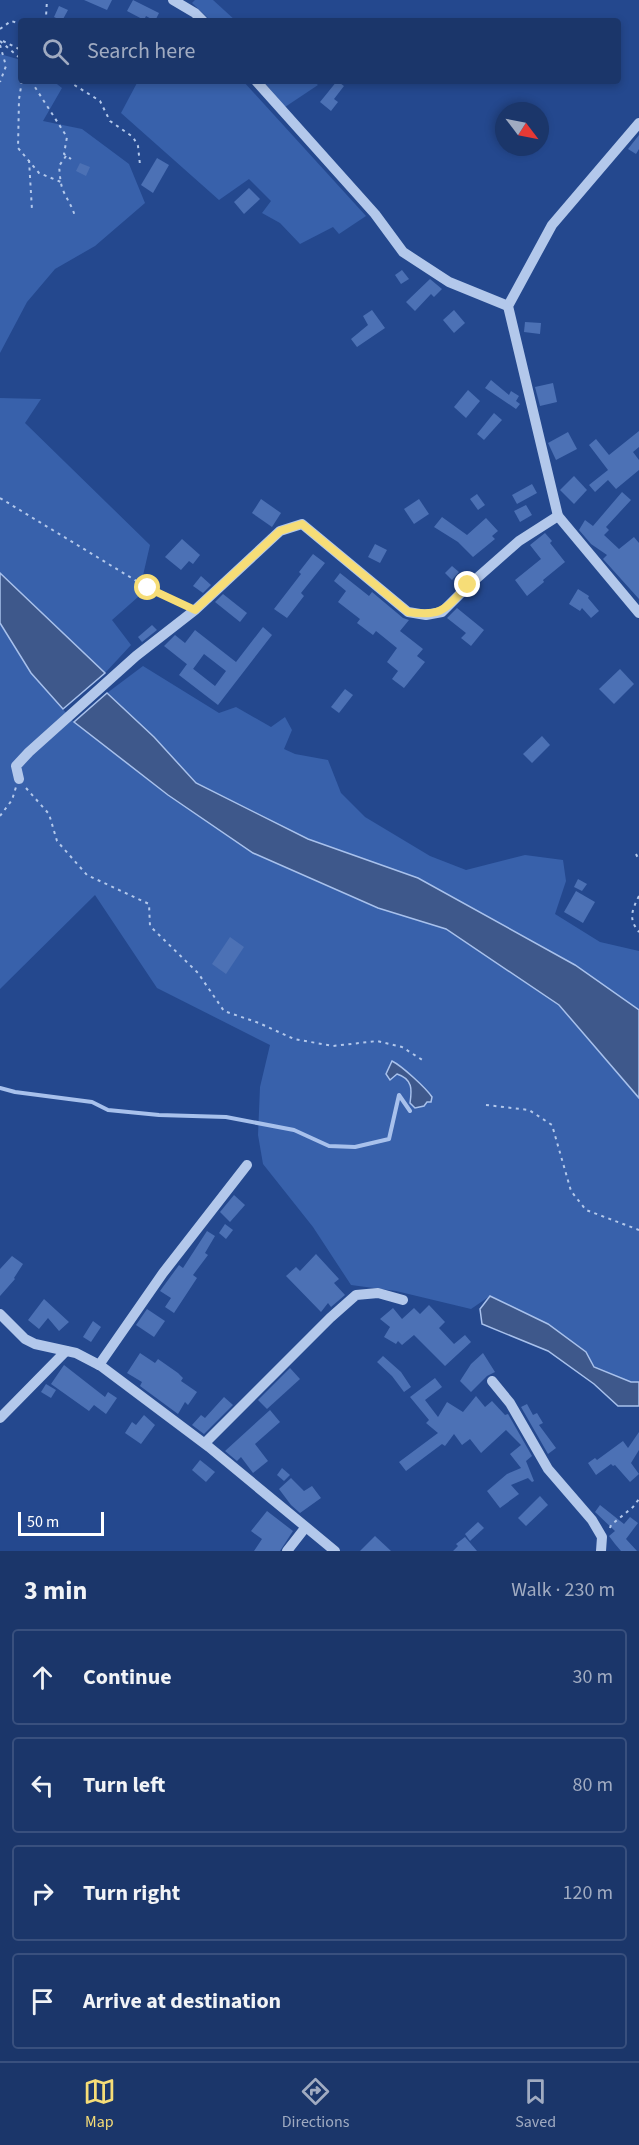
<!DOCTYPE html>
<html lang="en">
<head>
<meta charset="utf-8">
<style>
  :root { --surface:#1b366a; --page:#243e70; --text:#f1f3f6; --muted:#a0abc1; --line:#39507e; --accent:#f6dd77 }
  body { margin:0; font-family:"Source Sans 3",sans-serif; background:var(--page); color:var(--text) }
  .compass { position:absolute; left:495px; top:102px; width:54px; height:54px; border-radius:50%; background:var(--surface); box-shadow:0 3px 9px #0003; rotate:122deg }
  .scale { position:absolute; left:18px; bottom:15px; width:86px; box-sizing:border-box; padding-left:6px; border:3px solid #fff; border-top:0; font-size:16px; line-height:21px; white-space:nowrap; color:#fff; -webkit-text-stroke:4px #24488e; paint-order:stroke }
  .stop { position:absolute; width:18px; height:18px; margin:-14px; border:4px solid #f6dd77; border-radius:50%; background:#fff }
  .stop.end { background:#f6dd77; border-color:#fff; box-shadow:0 2px 6px #0008 }
  .list { margin:0; padding:0; list-style:none }
  h2 { display:flex; justify-content:space-between; align-items:center; height:78px; margin:0; padding:0 24px; font-size:26px }
  h2 small { font-size:20px; font-weight:400; color:var(--muted) }
  .list li { display:grid; grid-template-columns:39px 1fr auto; gap:18px; align-items:center; box-sizing:border-box; height:96px; margin:0 12px 12px; padding:0 12px; border:2px solid var(--line); border-radius:6px }
  .list b { display:block; font-size:22px; white-space:nowrap }
  .list em { font-size:20px; font-style:normal; color:var(--muted) }
  .icon { flex:none; width:33px; height:33px; fill:none; stroke:currentColor; stroke-width:2; stroke-linecap:round; stroke-linejoin:round }
  .map { position:relative; flex:none; width:639px; height:1551px; overflow:hidden }
  .search { position:absolute; background:var(--surface); box-shadow:0 3px 9px #0003; left:18px; right:18px; top:18px; height:66px; display:flex; align-items:center; gap:15px; box-sizing:border-box; padding:0 21px; border-radius:6px; color:var(--muted); font-size:22px }
  .sheet { height:510px; background:var(--surface) }
  nav { display:flex; justify-content:space-around; align-items:center; box-sizing:border-box; height:84px; border-top:2px solid var(--line); background:var(--surface); font-size:16px; color:var(--muted) }
  nav a { display:grid; justify-items:center; gap:3px }
  nav .on { color:var(--accent) }
  .map>svg:first-child { display:block }
</style>
</head>
<body>
<div class="map">
<svg width="639" height="1551" viewBox="0 0 639 1551">
  <rect width="100%" height="100%" fill="#24488e"/>
  <!-- green -->
  <g fill="#3861ab">
    <polygon points="195,0 213,0 236,21 211,21 192,3"/>
    <polygon points="0,54 21,60 21,81 53,81 62,88 43,121 82,129 129,164 145,203 95,246 55,269 27,302 0,353"/>
    <polygon points="138,81 243,81 366,216 339,234 333,227 300,244 280,223 262,213 271,201 249,179 219,200 121,113"/>
    <polygon points="263,81 313,81 318,85 285,107"/>
    <polygon points="0,398 41,399 25,423 150,545 138,597 112,620 131,645 105,673 0,573"/>
    <polygon points="0,623 31,673 74,722 168,795 378,908 446,929 559,1005 639,1098 639,1382 631,1382 594,1367 586,1352 548,1324 490,1296 471,1309 396,1291 351,1285 313,1227 263,1164 258,1135 260,1087 270,1045 157,988 95,895 0,989"/>
    <polygon points="143,666 219,713 236,707 271,727 285,717 292,730 284,749 295,754 328,760 341,793 365,817 430,856 466,870 525,855 563,860 566,881 555,914 600,942 639,951 639,1010 575,965 418,878 308,839 196,783 154,737 107,693"/>
  </g>
  <!-- water -->
  <g fill="#3e588b" stroke="#a8c1ec" stroke-width="1.5">
    <polygon points="0,573 105,673 63,709 31,673 0,623"/>
    <polygon points="107,693 154,737 196,783 308,839 418,878 575,965 639,1010 639,1098 559,1005 446,929 378,908 253,853 168,795 74,722"/>
    <path d="M392 1061C402 1066 426 1088 432 1097L431 1102H427L424 1106 415 1108 410 1103C412 1090 413 1079 397 1074L390 1080 386 1074Z"/>
    <polygon points="490,1296 548,1324 586,1352 594,1367 631,1382 639,1382 639,1406 618,1406 594,1384 548,1351 482,1324 480,1309"/>
  </g>
  <g fill="none" stroke-linecap="round" stroke-linejoin="round">
    <!-- stream -->
    <polyline stroke="#a8c1ec" stroke-width="4" points="0,1088 15,1092 92,1102 108,1110 159,1115 226,1117 294,1130 329,1146 355,1147 389,1139 399,1095 410,1111"/>
  </g>
  <!-- building -->
  <g fill="#4c71b5">
    <polygon points="84,0 112,0 107,10"/>
    <polygon points="133,0 159,13 155,21 146,16 144,20 127,11"/>
    <polygon points="59,6 68,10 62,21 54,17"/>
    <polygon points="337,81 344,86 334,99 338,102 331,111 320,102"/>
    <polygon points="639,135 639,149 636,154 628,149"/>
    <polygon points="157,158 169,165 153,193 141,185"/>
    <polygon points="80,163 90,167 86,176 76,171"/>
    <polygon points="249,188 260,199 244,214 234,202"/>
    <polygon points="402,270 409,279 401,284 395,275"/>
    <polygon points="430,279 442,289 434,297 431,294 415,311 406,302"/>
    <polygon points="372,310 385,328 357,347 351,339 368,325 363,316"/>
    <polygon points="454,310 465,323 454,333 443,320"/>
    <polygon points="525,322 541,323 540,334 524,332"/>
    <polygon points="491,380 509,395 511,391 519,396 516,401 520,404 516,409 485,388"/>
    <polygon points="553,383 557,402 540,406 535,387"/>
    <polygon points="468,390 480,401 466,418 454,407"/>
    <polygon points="494,413 502,420 484,440 477,434"/>
    <polygon points="639,431 639,447 633,452 639,460 639,470 616,489 608,480 595,492 589,485 608,470 589,445 596,439 609,455"/>
    <polygon points="568,432 577,449 556,460 548,443"/>
    <polygon points="574,476 587,490 574,504 560,490"/>
    <polygon points="532,484 537,493 517,504 512,495"/>
    <polygon points="622,492 631,500 606,527 609,530 604,535 619,549 634,537 639,543 639,599 603,559 607,555 591,544 579,530 585,520 593,526"/>
    <polygon points="477,494 485,505 478,510 470,499"/>
    <polygon points="261,499 281,513 272,527 252,513"/>
    <polygon points="419,499 429,514 414,524 404,509"/>
    <polygon points="526,505 532,515 520,522 514,511"/>
    <polygon points="442,517 467,535 486,518 498,531 492,536 495,539 473,557 458,542 434,527"/>
    <polygon points="545,533 552,541 550,543 565,562 543,580 544,582 527,596 515,580 541,559 530,545"/>
    <polygon points="182,539 200,555 193,564 189,561 181,570 165,557"/>
    <polygon points="375,544 387,550 380,563 368,557"/>
    <polygon points="313,554 325,563 301,593 304,596 287,618 274,609 301,574 299,572"/>
    <polygon points="452,566 459,572 452,580 445,573"/>
    <polygon points="340,573 369,596 372,592 403,618 409,620 400,631 423,649 417,656 425,662 404,688 392,679 398,671 387,662 397,648 376,631 373,635 357,623 360,619 338,602 346,591 334,581"/>
    <polygon points="201,576 211,585 203,593 193,586"/>
    <polygon points="578,589 589,596 588,598 599,611 591,618 582,608 580,611 569,604"/>
    <polygon points="223,594 247,613 240,622 215,602"/>
    <polygon points="457,608 484,630 471,646 461,638 466,633 447,618"/>
    <polygon points="152,625 157,630 142,642 138,637"/>
    <polygon points="263,627 272,635 218,705 179,675 187,664 215,686 226,671 204,654 193,669 164,646 175,635 185,643 195,630 236,662"/>
    <polygon points="620,669 634,684 614,704 599,689"/>
    <polygon points="345,689 353,695 339,713 331,707"/>
    <polygon points="542,736 550,745 532,763 523,754"/>
    <polygon points="578,879 587,884 582,891 574,887"/>
    <polygon points="576,891 595,902 583,923 564,912"/>
    <polygon points="230,937 244,947 226,974 212,964"/>
    <polygon points="234,1195 245,1205 230,1222 220,1212"/>
    <polygon points="225,1224 233,1230 226,1239 219,1233"/>
    <polygon points="207,1231 215,1236 205,1253 208,1255 193,1275 197,1278 174,1313 165,1307 171,1298 160,1291 179,1265 183,1268"/>
    <polygon points="316,1254 339,1279 334,1283 345,1295 331,1307 328,1303 321,1312 286,1276 296,1267 300,1271"/>
    <polygon points="12,1256 23,1264 14,1278 15,1279 0,1296 0,1269"/>
    <polygon points="44,1299 69,1322 59,1331 48,1318 39,1329 28,1320"/>
    <polygon points="429,1305 445,1322 439,1328 454,1344 465,1335 471,1342 445,1366 414,1335 402,1345 398,1341 396,1344 384,1337 390,1327 380,1319 393,1308 402,1319 414,1308 420,1314"/>
    <polygon points="147,1309 165,1321 154,1337 136,1325"/>
    <polygon points="93,1321 101,1327 91,1342 83,1337"/>
    <polygon points="140,1353 155,1363 158,1359 178,1373 183,1378 181,1381 197,1392 188,1405 185,1402 178,1414 140,1386 142,1382 127,1373"/>
    <polygon points="483,1353 495,1372 487,1376 471,1392 460,1381 471,1364"/>
    <polygon points="383,1356 401,1372 411,1387 404,1392 392,1376 377,1362"/>
    <polygon points="64,1365 105,1397 108,1392 117,1398 106,1414 94,1405 89,1411 51,1384"/>
    <polygon points="290,1368 300,1379 267,1409 258,1400"/>
    <polygon points="435,1378 442,1387 425,1400 438,1417 447,1402 463,1412 476,1396 485,1407 492,1401 505,1415 508,1414 532,1456 526,1461 534,1481 532,1482 528,1478 511,1485 519,1494 500,1508 487,1491 507,1474 521,1468 510,1454 521,1445 506,1430 481,1453 470,1439 462,1445 454,1434 445,1446 442,1444 406,1471 399,1462 438,1433 426,1423 429,1420 410,1397"/>
    <polygon points="46,1384 56,1390 51,1398 41,1392"/>
    <polygon points="224,1397 233,1405 204,1434 192,1425 201,1415 205,1418"/>
    <polygon points="527,1404 533,1415 537,1413 543,1423 539,1425 556,1448 548,1454 521,1407"/>
    <polygon points="270,1410 280,1422 255,1444 268,1461 253,1473 241,1457 237,1461 225,1451"/>
    <polygon points="144,1415 155,1425 141,1444 125,1433 132,1422 136,1425"/>
    <polygon points="639,1432 639,1450 631,1463 639,1474 630,1482 615,1465 613,1466 611,1464 596,1475 588,1463 595,1458 597,1460 623,1441 628,1448"/>
    <polygon points="200,1460 215,1472 206,1482 192,1470"/>
    <polygon points="282,1468 290,1475 284,1481 277,1475"/>
    <polygon points="291,1478 304,1491 312,1486 321,1498 300,1513 291,1505 279,1489"/>
    <polygon points="540,1496 548,1505 526,1526 518,1518"/>
    <polygon points="600,1505 624,1524 630,1517 638,1523 626,1539 637,1551 621,1551 615,1544 609,1536 615,1531 595,1512"/>
    <polygon points="267,1511 293,1531 280,1551 254,1551 262,1539 251,1531"/>
    <polygon points="478,1522 484,1528 470,1541 465,1534"/>
    <polygon points="375,1536 391,1551 360,1551"/>
    <polygon points="465,1537 477,1551 453,1551 458,1546 456,1544"/>
  </g>
  <g fill="none" stroke-linecap="round" stroke-linejoin="round">
    <!-- path -->
    <g stroke="#b3c8eb" stroke-width="2" stroke-dasharray="3 4.5" stroke-linecap="butt">
      <polyline points="43,21 46,17 47,0"/>
      <polyline points="0,29 11,21 21,24"/>
      <polyline points="0,41 21,59"/>
      <polyline points="3,41 21,50"/>
      <polyline points="0,45 6,66 0,82"/>
      <polyline points="22,81 19,99 18,148 39,173 61,182"/>
      <polyline points="31,81 67,137 64,154 71,159"/>
      <polyline points="68,81 100,101 110,121 133,137 138,146 140,165"/>
      <path d="M66 156 59 166C60 174 60 183 63 190 67 200 73 207 75 217"/>
      <polyline points="29,160 32,210"/>
      <polyline points="0,498 148,588 184,605"/>
      <polyline points="26,788 49,814 57,841 87,875 149,904 150,926 198,973 224,1011 259,1023 294,1039 333,1046 377,1041 402,1047 424,1061"/>
      <polyline points="0,816 12,800 16,787"/>
      <polyline points="636,854 639,860"/>
      <path d="M639 896C632 910 628 919 639 932"/>
      <polyline points="486,1105 529,1110 552,1125 571,1191 586,1210 639,1230"/>
      <polyline points="610,1528 611,1525 633,1507 639,1499"/>
    </g>
    <!-- minor -->
    <g stroke="#b3c8eb" stroke-width="10">
      <polyline points="173,0 195,13 203,21"/>
      <polyline points="256,81 375,214 403,252 449,282 508,306"/>
      <polyline points="639,123 552,225 508,306 558,516 639,613"/>
      <polyline points="19,779 16,766 29,752 136,656 195,610 280,531 302,524 408,612 426,615 442,612 468,586 519,541 558,516"/>
      <polyline points="0,1314 25,1339 35,1344 76,1353 101,1366 209,1447 335,1551"/>
      <polyline points="99,1365 163,1273 247,1165"/>
      <polyline points="492,1381 510,1403 548,1469 592,1520 602,1537 601,1551"/>
      <polyline points="0,1418 66,1351"/>
      <polyline points="205,1443 330,1318 356,1295 378,1293 403,1300"/>
      <polyline points="287,1551 305,1528"/>
    </g>
  </g>
  <g fill="none" stroke-linecap="round" stroke-linejoin="round">
    <!-- route -->
    <path stroke="#f6dd77" stroke-width="8" d="M148 588 195 610 280 531 302 524 408 612C443 617 445 609 468 585"/>
  </g>
</svg>
<svg class="compass" viewBox="-18 -18 36 36"><path d="M0-13l5 13h-10z" fill="#e53935"/><path d="M0 13l5-13h-10z" fill="#a0abc1"/></svg>
<div class="scale">50 m</div>
<div class="stop" style="left:148px;top:588px"></div>
<div class="stop end" style="left:468px;top:585px"></div>
<div class="search"><svg class="icon" aria-label="search" viewBox="0 0 24 24"><circle cx="10" cy="10" r="6"/><path d="M15 15l6 6"/></svg>Search here</div>
</div>
<section class="sheet">
<h2>3 min<small>Walk · 230 m</small></h2>
<ul class="list">
<li><svg class="icon" aria-label="ahead" viewBox="0 0 24 24"><path d="M12 20V5M6 11l6-6 6 6"/></svg><div><b>Continue</b></div><em>30 m</em></li>
<li><svg class="icon" aria-label="left" viewBox="0 0 24 24"><path d="M17 20v-9H6M10 6l-5 5 5 5"/></svg><div><b>Turn left</b></div><em>80 m</em></li>
<li><svg class="icon" aria-label="right" viewBox="0 0 24 24"><path d="M7 20v-9h11M14 6l5 5-5 5"/></svg><div><b>Turn right</b></div><em>120 m</em></li>
<li><svg class="icon" aria-label="arrive" viewBox="0 0 24 24"><path d="M6 21V4h12l-3 4 3 4H6"/></svg><div><b>Arrive at destination</b></div></li>
</ul>
</section>
<nav>
<a class="on"><svg class="icon" aria-label="map" viewBox="0 0 24 24"><path d="M3 6l6-2 6 2 6-2v14l-6 2-6-2-6 2zM9 4v14M15 6v14"/></svg>Map</a>
<a><svg class="icon" aria-label="directions" viewBox="0 0 24 24"><path d="M12 3l9 9-9 9-9-9zM9 14v-3h6M13 9l2 2-2 2"/></svg>Directions</a>
<a><svg class="icon" aria-label="saved" viewBox="0 0 24 24"><path d="M7 4h10v16l-5-4-5 4z"/></svg>Saved</a>
</nav>
</body>
</html>
